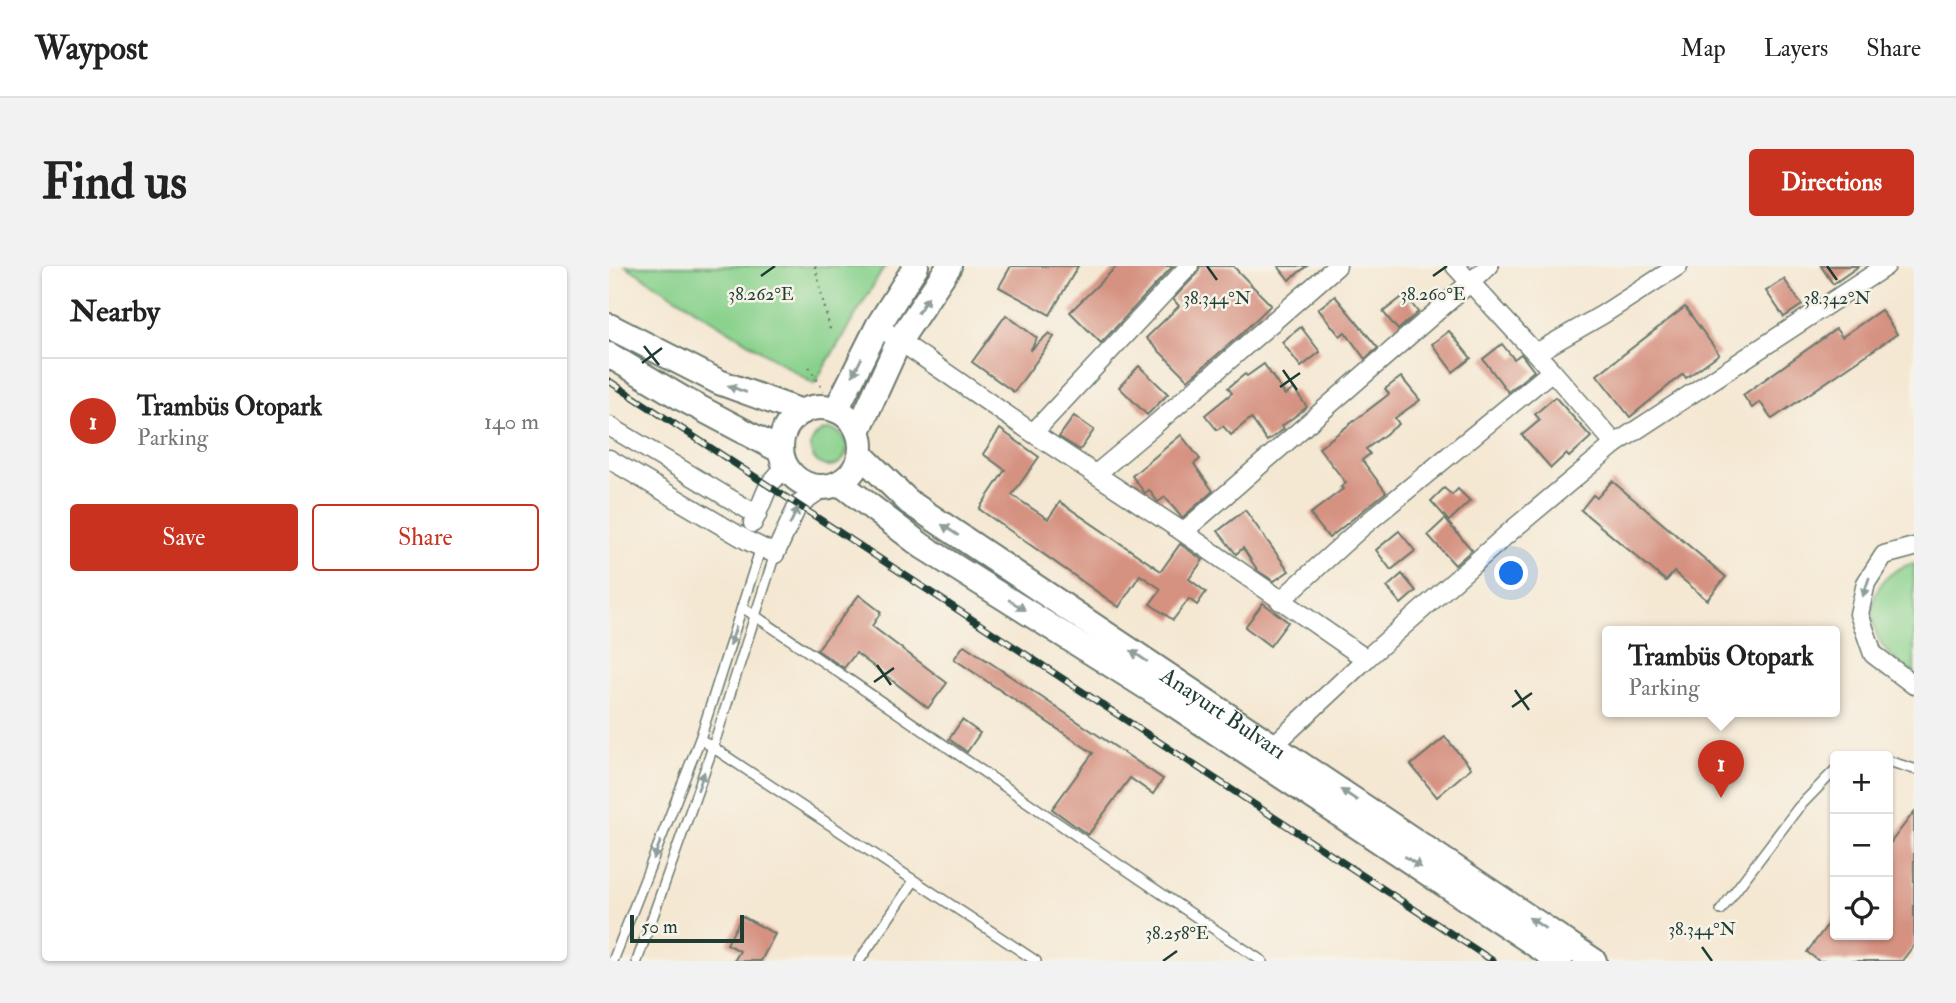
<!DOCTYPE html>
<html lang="en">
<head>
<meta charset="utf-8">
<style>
  :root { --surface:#fff; --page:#f2f2f2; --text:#222; --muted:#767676; --line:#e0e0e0; --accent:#c8321e }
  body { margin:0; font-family:"IM FELL Double Pica",serif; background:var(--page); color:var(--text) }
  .controls { position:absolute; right:21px; bottom:21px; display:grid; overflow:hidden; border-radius:7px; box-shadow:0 2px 5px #0004 }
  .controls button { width:63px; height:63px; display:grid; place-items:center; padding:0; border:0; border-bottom:2px solid var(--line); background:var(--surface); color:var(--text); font:35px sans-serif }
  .scale { position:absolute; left:21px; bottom:18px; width:114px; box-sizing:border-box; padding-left:7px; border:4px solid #1f3d34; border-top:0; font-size:19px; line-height:24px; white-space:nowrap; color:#1f3d34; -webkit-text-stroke:5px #f7f3e8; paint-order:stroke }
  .you { position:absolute; left:903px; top:308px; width:24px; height:24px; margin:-18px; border:5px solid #fff; border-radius:50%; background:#1a73e8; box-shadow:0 0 0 10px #1a73e833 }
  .badge { display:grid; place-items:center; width:46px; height:46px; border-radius:50%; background:var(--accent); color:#fff; font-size:23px; font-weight:700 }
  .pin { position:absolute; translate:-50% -58px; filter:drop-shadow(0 2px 4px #0008) }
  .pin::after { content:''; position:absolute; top:37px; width:24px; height:21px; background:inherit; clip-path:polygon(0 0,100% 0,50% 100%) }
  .popup { position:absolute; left:993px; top:360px; width:238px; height:91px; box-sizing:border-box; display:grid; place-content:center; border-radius:7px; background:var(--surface); filter:drop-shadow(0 2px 5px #0005); font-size:23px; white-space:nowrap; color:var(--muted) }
  .popup b { font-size:26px; color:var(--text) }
  .popup::after { content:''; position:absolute; left:50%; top:100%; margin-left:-14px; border:14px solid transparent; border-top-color:var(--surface) }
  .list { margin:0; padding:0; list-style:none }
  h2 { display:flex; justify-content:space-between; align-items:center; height:91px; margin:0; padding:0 28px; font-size:30px }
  h2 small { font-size:23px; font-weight:400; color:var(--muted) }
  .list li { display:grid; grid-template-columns:46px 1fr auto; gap:21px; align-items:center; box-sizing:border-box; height:126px; padding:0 28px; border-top:2px solid var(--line) }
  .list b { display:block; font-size:26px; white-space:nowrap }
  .list p { margin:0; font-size:23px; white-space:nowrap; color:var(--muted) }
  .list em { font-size:23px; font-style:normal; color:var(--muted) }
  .actions { display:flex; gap:14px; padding:21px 28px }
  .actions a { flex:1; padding:16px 0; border:2px solid var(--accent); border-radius:7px; text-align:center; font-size:24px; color:var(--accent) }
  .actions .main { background:var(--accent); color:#fff }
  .icon { flex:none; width:38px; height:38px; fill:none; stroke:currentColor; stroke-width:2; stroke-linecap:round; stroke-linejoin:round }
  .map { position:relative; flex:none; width:1305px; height:695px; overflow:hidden; border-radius:7px }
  header { display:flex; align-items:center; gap:42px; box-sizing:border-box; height:98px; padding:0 35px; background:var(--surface); border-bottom:2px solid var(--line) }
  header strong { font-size:33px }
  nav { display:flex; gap:38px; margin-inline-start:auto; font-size:24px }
  .intro { display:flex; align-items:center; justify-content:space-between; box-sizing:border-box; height:168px; padding:0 42px }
  h1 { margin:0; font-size:49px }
  .button { padding:18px 32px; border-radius:7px; background:var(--accent); color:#fff; font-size:24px; font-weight:700 }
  main { display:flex; gap:42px; padding:0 42px }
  aside { flex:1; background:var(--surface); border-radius:7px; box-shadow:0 2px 5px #0004 }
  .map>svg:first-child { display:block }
</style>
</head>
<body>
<header>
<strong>Waypost</strong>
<nav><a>Map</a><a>Layers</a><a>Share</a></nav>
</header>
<div class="intro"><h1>Find us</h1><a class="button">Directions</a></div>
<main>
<aside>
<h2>Nearby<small></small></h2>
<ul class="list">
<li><span class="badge">1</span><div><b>Trambüs Otopark</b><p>Parking</p></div><em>140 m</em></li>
</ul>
<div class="actions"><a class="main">Save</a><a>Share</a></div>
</aside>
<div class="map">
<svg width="1305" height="695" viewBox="0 0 1305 695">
  <rect width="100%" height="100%" fill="#f7f3e8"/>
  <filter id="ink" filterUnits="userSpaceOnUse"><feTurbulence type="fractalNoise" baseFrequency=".0143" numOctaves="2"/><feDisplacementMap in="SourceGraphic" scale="14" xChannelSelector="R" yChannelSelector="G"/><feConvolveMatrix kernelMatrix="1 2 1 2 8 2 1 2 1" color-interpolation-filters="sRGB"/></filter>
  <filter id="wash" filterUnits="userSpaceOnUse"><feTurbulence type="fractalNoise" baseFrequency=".00686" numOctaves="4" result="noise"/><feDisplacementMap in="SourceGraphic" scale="28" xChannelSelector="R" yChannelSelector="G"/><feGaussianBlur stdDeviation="1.57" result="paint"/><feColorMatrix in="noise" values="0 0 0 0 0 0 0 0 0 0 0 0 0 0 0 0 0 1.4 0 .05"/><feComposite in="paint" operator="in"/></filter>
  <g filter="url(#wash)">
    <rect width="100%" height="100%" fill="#f5e8d3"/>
    <!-- green -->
    <g fill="#88d18c" stroke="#548760" stroke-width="2">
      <polygon points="17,0 276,0 205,118"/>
      <circle cx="220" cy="182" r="18"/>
      <path d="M1305 297V408C1297 401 1286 395 1279 387 1251 353 1261 308 1305 297Z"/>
    </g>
    <g id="blocks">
      <!-- building -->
      <g fill="#d69281">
        <polygon points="402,0 469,0 441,49 390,21"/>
        <polygon points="508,0 564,0 492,77 461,46"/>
        <polygon points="591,0 624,0 662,39 631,69 579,114 537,72 570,40 564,33 588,8"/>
        <polygon points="669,0 698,0 680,14"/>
        <polygon points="1212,0 1250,0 1224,18"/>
        <polygon points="1175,13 1193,39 1175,51 1157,25"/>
        <polygon points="796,29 809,46 789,64 774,46"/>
        <polygon points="726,30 769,82 756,93 736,66 731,70 709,43"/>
        <polygon points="1076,41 1110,88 1077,112 1074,108 1021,151 988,109"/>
        <polygon points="1272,44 1288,68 1163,153 1151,136 1143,142 1134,129 1227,63 1233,71"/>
        <polygon points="397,49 428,72 421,85 440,67 445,71 405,126 363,96"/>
        <polygon points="692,61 711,86 692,101 673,76"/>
        <polygon points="840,65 862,92 844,106 823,78"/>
        <polygon points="893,78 905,93 912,88 925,105 899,126 874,93"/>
        <polygon points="655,98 676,129 685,123 698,141 673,160 675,163 658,175 642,152 622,169 614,160 608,164 596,149 623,127 619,122 636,108 638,110"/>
        <polygon points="530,100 559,128 538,149 510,121"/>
        <polygon points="792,111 811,134 786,152 790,158 757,183 761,188 753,194 777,226 720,272 701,248 734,223 732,221 737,217 710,182 780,128 776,123"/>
        <polygon points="946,131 982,171 960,191 957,188 942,202 913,169 931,154 926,148"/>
        <polygon points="465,150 485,164 471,184 450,171"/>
        <polygon points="391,163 430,191 403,229 439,253 451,236 552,305 571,278 594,294 580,313 597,326 588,339 580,333 564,354 541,338 552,323 531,309 510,341 370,243 396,204 374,188"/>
        <polygon points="572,169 591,193 585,198 604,225 573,252 556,231 549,236 540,224 536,227 523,210"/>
        <polygon points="1003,215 1117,311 1098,334 1065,306 1057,315 972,244 984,229 988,232"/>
        <polygon points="835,222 843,229 849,223 861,235 840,255 822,235"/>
        <polygon points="636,244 680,305 665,315 649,305 634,282 627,288 609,265"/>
        <polygon points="836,253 863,284 846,299 819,269"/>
        <polygon points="790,265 806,285 782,304 767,284"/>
        <polygon points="793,308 807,325 792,338 778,321"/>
        <polygon points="250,329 272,346 263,360 338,417 319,442 247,387 235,402 208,384"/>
        <polygon points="654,337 679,356 661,380 636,361"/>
        <polygon points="355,379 554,513 544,528 521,512 479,569 443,543 484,487 345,393"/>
        <polygon points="353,454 371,467 358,486 340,473"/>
        <polygon points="836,471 862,502 828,531 802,499"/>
        <polygon points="1305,546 1305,679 1293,695 1210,695 1198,686 1226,649 1226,669 1279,669 1279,580"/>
        <polygon points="133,650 166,668 152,695 125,695 131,685 118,678"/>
      </g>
    </g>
  </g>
  <g filter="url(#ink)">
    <use href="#blocks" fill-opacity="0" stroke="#6a796c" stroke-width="2"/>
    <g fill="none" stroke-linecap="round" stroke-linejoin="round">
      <defs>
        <g id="lane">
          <path d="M133 341C307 458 478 579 653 695"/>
          <polyline points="91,473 427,695"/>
          <polyline points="1279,495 1305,503"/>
          <polyline points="1112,644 1189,542 1226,504"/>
          <polyline points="4,695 91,473 152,281"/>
          <polyline points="28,695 104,481 166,288"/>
          <polyline points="250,695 305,615"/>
        </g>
        <g id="street">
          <polyline points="846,0 943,105 1006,178"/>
          <polyline points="269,60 424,167 574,266 757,393"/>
          <polyline points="927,87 993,49 1069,0"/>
          <polyline points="0,160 148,249"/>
          <polyline points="424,167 580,0"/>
          <polyline points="0,193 139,275 166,288 189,239 215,221"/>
          <polyline points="487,208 542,162 728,0"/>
          <polyline points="144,257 160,219 177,200"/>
          <polyline points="574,266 880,0"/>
          <polyline points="1305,281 1275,289 1257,317 1250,348 1264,388 1305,419"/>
          <polyline points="671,335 753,261 943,105"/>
          <polyline points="665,479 757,393 903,264 1006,178 1277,0"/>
        </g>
        <g id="secondary">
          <polyline points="0,60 110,116 193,146"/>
          <polyline points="0,89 74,133 172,185"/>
          <circle cx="212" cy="181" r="40"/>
          <polyline points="227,144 269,60 307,0"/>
          <polyline points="249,165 290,75 340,0"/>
          <path id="s1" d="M252 189 300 236 985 695"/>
          <polyline points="231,217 313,280 563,437 951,695"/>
        </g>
      </defs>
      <!-- lane casing -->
      <use href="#lane" stroke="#6a796c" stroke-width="12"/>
      <!-- street casing -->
      <use href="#street" stroke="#6a796c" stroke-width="21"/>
      <!-- secondary casing -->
      <use href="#secondary" stroke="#6a796c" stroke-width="28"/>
      <!-- path -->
      <g stroke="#6a796c" stroke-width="2.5" stroke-dasharray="2 5" stroke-linecap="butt">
        <polyline points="206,0 222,68"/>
        <polyline points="200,101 215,125"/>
      </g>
      <!-- lane -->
      <use href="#lane" stroke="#fff" stroke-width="9"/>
      <!-- street -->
      <use href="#street" stroke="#fff" stroke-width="18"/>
      <!-- secondary -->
      <use href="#secondary" stroke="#fff" stroke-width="24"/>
      <defs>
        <polyline id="rail" points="0,115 884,695"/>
      </defs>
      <!-- rail casing -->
      <use href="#rail" stroke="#1f3d34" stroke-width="7"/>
      <!-- rail -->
      <use href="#rail" stroke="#f7f3e8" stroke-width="4.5" stroke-dasharray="13" stroke-linecap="butt"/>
    </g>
    <!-- one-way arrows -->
    <defs><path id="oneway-solid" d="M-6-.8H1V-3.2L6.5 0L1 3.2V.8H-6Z" transform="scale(1.75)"/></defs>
    <g fill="#8f9e9a">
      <use href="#oneway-solid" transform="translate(314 39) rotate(-57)"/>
      <use href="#oneway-solid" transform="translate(248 101) rotate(117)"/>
      <use href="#oneway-solid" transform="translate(128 123) rotate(-160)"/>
      <use href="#oneway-solid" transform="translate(185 250) rotate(-64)"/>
      <use href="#oneway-solid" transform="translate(341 264) rotate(-146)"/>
      <use href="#oneway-solid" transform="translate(1257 321) rotate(109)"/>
      <use href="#oneway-solid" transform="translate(408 339) rotate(32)"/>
      <use href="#oneway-solid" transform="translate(124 370) rotate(108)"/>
      <use href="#oneway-solid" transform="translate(530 390) rotate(-146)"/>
      <use href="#oneway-solid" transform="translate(92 515) rotate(-70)"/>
      <use href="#oneway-solid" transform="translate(740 529) rotate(-146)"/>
      <use href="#oneway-solid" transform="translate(48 584) rotate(111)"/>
      <use href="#oneway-solid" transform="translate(804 596) rotate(34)"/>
      <use href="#oneway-solid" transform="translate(928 657) rotate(-146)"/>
    </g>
  </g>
  <!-- ticks -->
  <path fill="none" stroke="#1f3d34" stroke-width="2.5" d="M598 0 608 14M1218 0 1228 14M152 10 166 0M824 10 838 0M35 80 50 99M33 97 53 82M674 104 688 124M671 121 691 107M268 399 282 419M265 416 285 402M906 424 920 444M903 441 923 427M1093 681 1103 695M554 695 568 685"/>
  <g text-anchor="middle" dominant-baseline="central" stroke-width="5" stroke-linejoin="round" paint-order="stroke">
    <!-- street labels -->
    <g font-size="23" fill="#1f3d34" stroke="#f7f3e8">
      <text stroke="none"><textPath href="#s1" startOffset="446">Anayurt Bulvarı</textPath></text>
    </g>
  </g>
  <g font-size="18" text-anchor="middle" fill="#1f3d34" stroke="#f7f3e8" stroke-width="5" stroke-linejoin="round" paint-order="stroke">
    <text x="824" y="34">38.260°E</text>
    <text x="152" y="34">38.262°E</text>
    <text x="608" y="38">38.344°N</text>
    <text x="1228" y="38">38.342°N</text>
    <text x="1093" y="669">38.344°N</text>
    <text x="568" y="673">38.258°E</text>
  </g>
</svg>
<div class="controls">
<button>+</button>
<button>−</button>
<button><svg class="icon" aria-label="locate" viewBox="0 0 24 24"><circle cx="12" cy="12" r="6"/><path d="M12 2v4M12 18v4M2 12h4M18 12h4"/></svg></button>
</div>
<div class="scale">50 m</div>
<div class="you"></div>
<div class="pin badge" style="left:1112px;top:532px">1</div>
<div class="popup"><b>Trambüs Otopark</b>Parking</div>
</div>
</main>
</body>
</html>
